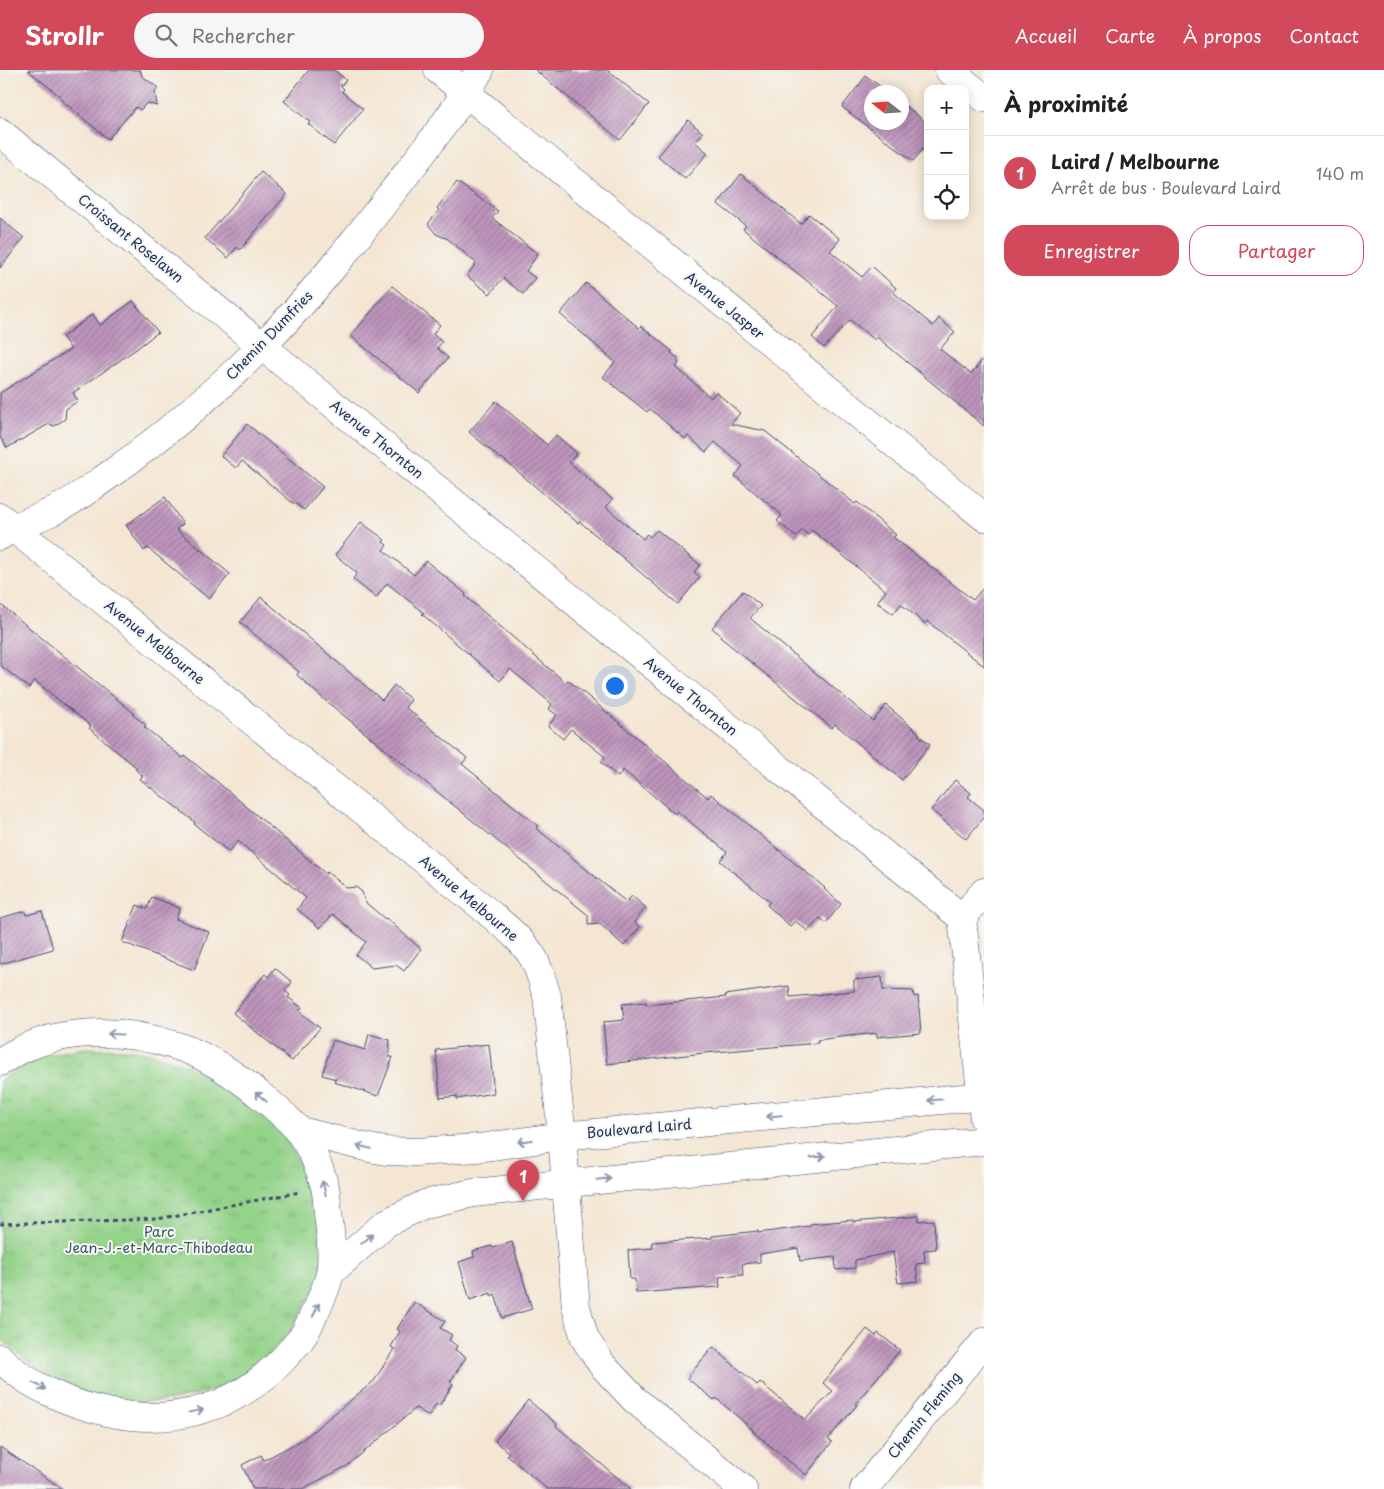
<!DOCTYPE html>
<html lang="fr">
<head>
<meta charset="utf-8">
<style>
  :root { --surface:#fff; --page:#f6f6f6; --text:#222; --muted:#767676; --line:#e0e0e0; --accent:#d1495b }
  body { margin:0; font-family:"Playpen Sans",sans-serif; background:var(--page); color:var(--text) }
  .controls { position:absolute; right:15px; top:15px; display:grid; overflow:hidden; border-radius:10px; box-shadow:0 2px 12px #0003 }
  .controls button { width:45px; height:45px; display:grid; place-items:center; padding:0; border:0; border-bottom:1px solid var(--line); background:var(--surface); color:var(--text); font:25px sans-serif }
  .compass { position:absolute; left:864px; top:15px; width:45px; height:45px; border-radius:50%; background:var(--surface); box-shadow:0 2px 12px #0003; rotate:287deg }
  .you { position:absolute; left:614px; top:615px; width:18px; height:18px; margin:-12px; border:4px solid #fff; border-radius:50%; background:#1a73e8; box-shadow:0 0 0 8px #1a73e833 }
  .badge { display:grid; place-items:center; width:32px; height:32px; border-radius:50%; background:var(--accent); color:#fff; font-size:16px; font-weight:700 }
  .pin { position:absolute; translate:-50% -41px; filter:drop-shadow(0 1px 2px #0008) }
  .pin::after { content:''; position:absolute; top:26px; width:18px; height:15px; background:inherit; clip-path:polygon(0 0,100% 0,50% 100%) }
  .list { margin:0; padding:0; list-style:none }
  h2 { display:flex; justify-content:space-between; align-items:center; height:65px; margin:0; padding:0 20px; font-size:21px }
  h2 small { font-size:16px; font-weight:400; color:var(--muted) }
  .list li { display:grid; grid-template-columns:32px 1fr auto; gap:15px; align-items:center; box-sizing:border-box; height:75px; padding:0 20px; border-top:1px solid var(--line) }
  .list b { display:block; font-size:19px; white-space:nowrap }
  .list p { margin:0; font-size:16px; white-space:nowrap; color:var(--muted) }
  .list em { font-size:16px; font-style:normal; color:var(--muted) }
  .actions { display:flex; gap:10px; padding:15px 20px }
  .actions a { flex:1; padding:11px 0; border:1px solid var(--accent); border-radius:20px; text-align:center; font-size:18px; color:var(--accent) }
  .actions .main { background:var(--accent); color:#fff }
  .icon { flex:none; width:28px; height:28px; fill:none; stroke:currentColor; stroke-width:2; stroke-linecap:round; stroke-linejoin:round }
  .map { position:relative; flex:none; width:984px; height:1419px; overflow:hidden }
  header { display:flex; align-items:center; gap:30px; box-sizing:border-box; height:70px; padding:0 25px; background:var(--accent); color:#fff }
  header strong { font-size:24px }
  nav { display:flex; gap:28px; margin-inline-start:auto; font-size:18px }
  .search { width:350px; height:45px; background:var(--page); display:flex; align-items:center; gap:12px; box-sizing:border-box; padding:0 18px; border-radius:28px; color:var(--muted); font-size:19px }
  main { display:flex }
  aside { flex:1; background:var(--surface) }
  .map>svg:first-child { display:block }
</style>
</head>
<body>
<header>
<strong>Strollr</strong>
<div class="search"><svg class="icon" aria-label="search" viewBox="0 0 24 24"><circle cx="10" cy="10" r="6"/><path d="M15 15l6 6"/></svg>Rechercher</div>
<nav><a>Accueil</a><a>Carte</a><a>À propos</a><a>Contact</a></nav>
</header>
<main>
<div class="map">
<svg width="984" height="1419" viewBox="0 0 984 1419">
  <defs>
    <pattern id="grass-tufts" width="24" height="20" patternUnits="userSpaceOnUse" patternTransform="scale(1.25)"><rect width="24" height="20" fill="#94d38a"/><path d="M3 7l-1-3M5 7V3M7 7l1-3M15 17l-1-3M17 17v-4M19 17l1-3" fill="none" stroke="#7fb57a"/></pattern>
    <pattern id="building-hatch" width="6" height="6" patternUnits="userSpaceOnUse" patternTransform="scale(1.25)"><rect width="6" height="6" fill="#bf95bc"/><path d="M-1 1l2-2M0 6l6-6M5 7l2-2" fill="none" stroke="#9a7a9c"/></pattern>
  </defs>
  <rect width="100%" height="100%" fill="#f6f6f2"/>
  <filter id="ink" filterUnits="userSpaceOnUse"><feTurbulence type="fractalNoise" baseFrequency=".02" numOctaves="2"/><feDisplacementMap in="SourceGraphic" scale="10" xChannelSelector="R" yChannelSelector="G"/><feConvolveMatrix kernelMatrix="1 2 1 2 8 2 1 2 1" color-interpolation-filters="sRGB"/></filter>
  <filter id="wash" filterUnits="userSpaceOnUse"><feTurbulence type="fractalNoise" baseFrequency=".0096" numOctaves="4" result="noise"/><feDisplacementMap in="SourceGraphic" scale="20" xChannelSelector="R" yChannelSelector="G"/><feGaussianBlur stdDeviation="1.12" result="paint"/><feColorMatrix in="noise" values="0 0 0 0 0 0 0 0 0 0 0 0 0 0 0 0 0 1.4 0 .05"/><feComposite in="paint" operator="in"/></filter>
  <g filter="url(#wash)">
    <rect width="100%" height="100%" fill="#f4e6d3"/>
    <!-- grass -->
    <path fill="url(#grass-tufts)" stroke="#588174" d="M87 978C102 979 118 978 133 980 192 989 237 1022 278 1062L297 1060 288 1074 299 1092 311 1120 331 1202C321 1215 310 1227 301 1241 297 1248 294 1255 290 1261 280 1274 268 1286 256 1297 237 1312 213 1321 190 1326 116 1344 53 1319 0 1267V1011C28 989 53 982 87 978Z"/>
    <g id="blocks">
      <!-- building -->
      <g fill="url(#building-hatch)">
        <polygon points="28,0 140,0 142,6 158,18 155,22 157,36 147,33 140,40 136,37 108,69 60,29 62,28"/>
        <polygon points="309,0 334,0 346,10 341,16 344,19 342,22 363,39 334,75 308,54 310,52 284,31"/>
        <polygon points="535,0 607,0 649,34 620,70"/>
        <polygon points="866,6 888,22 872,22 872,52 902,52 902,33 928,54 928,73 913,91 842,37"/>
        <polygon points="688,50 703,63 695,72 708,83 685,109 658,86"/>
        <polygon points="261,102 287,124 240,180 237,177 228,188 205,168"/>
        <polygon points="741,104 801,154 809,144 840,169 830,181 862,207 872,196 896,218 893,222 933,256 939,248 955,262 940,279 971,304 984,288 984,356 877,267 875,270 850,250 824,278 812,267 838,236 743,159 746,156 718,134"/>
        <polygon points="457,112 498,141 492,148 538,184 526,201 535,208 523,224 503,208 490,224 467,206 476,193 448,169 436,164 428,154 439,140 437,138"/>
        <polygon points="0,148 24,168 0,198"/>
        <polygon points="586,213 639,258 641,256 672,281 671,283 679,289 677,291 679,293 676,297 711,328 716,322 740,343 731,354 765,361 855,434 857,432 896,465 893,467 973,530 984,517 984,596 927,551 925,554 901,534 893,544 877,532 886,521 812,460 808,465 802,460 796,467 777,451 782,445 735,406 743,396 715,372 706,382 688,366 685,369 650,339 647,342 603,307 615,292 560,244"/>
        <polygon points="392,216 440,255 433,264 442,272 437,278 448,288 419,323 351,266"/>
        <polygon points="133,231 158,262 139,277 73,323 78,331 66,339 65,349 54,356 49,354 7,378 0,367 0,323 71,279 62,267 93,244 100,255"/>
        <polygon points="496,331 547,375 556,365 577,383 569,392 613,430 606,437 643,469 647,464 650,467 657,460 700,495 694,502 700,507 678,534 579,451 578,453 502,388 501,389 469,362"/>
        <polygon points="247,354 323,417 304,440 295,433 294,434 242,391 236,398 221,386"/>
        <polygon points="165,427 183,454 176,459 230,504 209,529 148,478 144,481 126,455"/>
        <polygon points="361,452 385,470 383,472 387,475 383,480 414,505 426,491 466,524 465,526 566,613 568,610 584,623 708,728 711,724 825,818 824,819 841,834 826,853 820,848 808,861 795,851 790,856 767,835 770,832 720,791 727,782 677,741 675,744 623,700 618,707 601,692 605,687 571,659 563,669 548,656 557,645 549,639 552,634 510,599 500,611 422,544 424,543 387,513 376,528 353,509 357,503 335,485"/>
        <polygon points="743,521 761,536 750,548 873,651 886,635 920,664 918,665 930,674 902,710 835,654 832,658 720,567 721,565 712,558"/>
        <polygon points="261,527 382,630 394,615 411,630 405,637 467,688 462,694 538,756 536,758 626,832 632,826 646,838 634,852 640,857 624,876 600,854 588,855 588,845 326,631 297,605 299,602 240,552"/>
        <polygon points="0,534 134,643 133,645 146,655 144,657 183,688 185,686 215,710 326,804 327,802 347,818 356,817 362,822 365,832 385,849 386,848 421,879 404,901 396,895 372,898 356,885 366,872 333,844 320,858 297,839 306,828 238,771 229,782 194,754 195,752 140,709 143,706 135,699 137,698 89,658 91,656 34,610 29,618 0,595"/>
        <polygon points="955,710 971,723 968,727 984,740 984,747 966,769 931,740"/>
        <polygon points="152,827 180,838 176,849 209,862 194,900 122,872 137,835 147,839"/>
        <polygon points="25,841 26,845 42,841 53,879 0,894 0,848"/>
        <polygon points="275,898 292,912 285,921 290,925 288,927 302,938 299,941 320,958 292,991 233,943 265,904 268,907"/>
        <polygon points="882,907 883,920 913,921 914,927 918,926 921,963 877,967 877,963 849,966 817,970 818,973 704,983 607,994 603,952 624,950 622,934 646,932 646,935 726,927 725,925 789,916 790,927 854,921 854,910"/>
        <polygon points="369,964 390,970 389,987 393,987 378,1026 334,1012 336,1009 322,1005 333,970 365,980"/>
        <polygon points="489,974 494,1023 457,1029 457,1026 440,1028 436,980"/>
        <polygon points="919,1146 919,1151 934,1150 936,1179 924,1180 925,1193 916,1194 918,1211 898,1213 893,1182 855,1190 855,1198 836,1200 835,1187 800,1191 798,1178 760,1184 760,1192 742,1194 743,1205 719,1207 720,1217 636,1223 635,1209 630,1209 628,1180 653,1178 652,1172 712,1168 712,1166 758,1161 758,1163 810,1156 810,1154 853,1150 853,1152"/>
        <polygon points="512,1172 532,1239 502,1248 495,1224 491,1226 491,1223 470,1230 459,1192 474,1187 473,1181 492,1176 493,1178"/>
        <polygon points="414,1232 445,1251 440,1258 452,1265 449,1270 457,1276 455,1280 466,1287 450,1312 453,1314 439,1336 436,1334 429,1346 416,1338 347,1396 302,1419 253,1419 242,1395 261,1385 264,1390 302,1370 374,1311 394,1279 391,1277 400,1261 397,1259"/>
        <polygon points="867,1259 876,1266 878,1263 900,1280 855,1334 857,1335 828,1369 832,1372 806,1405 752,1361 753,1360 716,1328 714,1330 687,1308 713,1277 757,1315 760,1312 805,1350 833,1321 823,1313"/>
        <polygon points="528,1330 557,1354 556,1356 631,1419 547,1419 507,1385 509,1383 495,1371"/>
        <polygon points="0,1377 63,1419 0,1419"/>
      </g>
    </g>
  </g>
  <g filter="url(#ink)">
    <use href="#blocks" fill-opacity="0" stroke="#3c4a70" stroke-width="1"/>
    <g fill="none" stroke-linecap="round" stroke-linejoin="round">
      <defs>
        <g id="minor">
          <polyline points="438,0 984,447"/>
          <polyline points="949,0 984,28"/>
          <polyline points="0,62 962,848 984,1049"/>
          <path d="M0 447 481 836C499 852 522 868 534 889 540 901 543 914 547 926L562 1066 576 1237 585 1269 603 1296 635 1330 743 1419"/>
          <path d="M0 466C16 455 34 450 51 442 73 432 92 417 112 403 165 365 215 322 262 276 310 228 353 173 394 120 424 81 455 42 480 0"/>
          <polyline points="962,848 984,822"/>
          <path d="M0 992C52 956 119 957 177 976 205 985 228 1000 251 1018 267 1031 285 1044 298 1060 310 1076 320 1098 325 1117 327 1125 327 1135 328 1144 330 1159 333 1188 330 1202 328 1216 320 1231 314 1244 311 1251 308 1258 304 1264 300 1272 292 1278 287 1285 240 1337 175 1357 107 1342 70 1334 27 1316 0 1288"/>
          <polyline points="297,1060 369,1078 386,1081 415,1082 478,1078 562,1066 984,1026"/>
          <polyline points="331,1202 386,1153 425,1134 473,1123 984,1071"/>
          <polyline points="864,1419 984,1272"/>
        </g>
      </defs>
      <!-- minor casing -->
      <use href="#minor" stroke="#3c4a70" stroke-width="29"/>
      <!-- path -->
      <polyline stroke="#3c4a70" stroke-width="3" stroke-dasharray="4 4" stroke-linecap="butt" points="0,1154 157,1149 300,1122"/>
      <!-- minor -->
      <use href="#minor" stroke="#fff" stroke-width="28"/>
    </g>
    <!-- one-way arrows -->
    <defs><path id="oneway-shaft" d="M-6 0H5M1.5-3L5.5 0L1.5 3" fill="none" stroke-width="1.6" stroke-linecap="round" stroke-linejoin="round" transform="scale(1.25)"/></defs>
    <g stroke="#8d97ae">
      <use href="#oneway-shaft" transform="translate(115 964) rotate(-177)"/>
      <use href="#oneway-shaft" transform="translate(261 1027) rotate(-141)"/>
      <use href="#oneway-shaft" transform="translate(935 1030) rotate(175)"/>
      <use href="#oneway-shaft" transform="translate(774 1046) rotate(175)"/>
      <use href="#oneway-shaft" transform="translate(525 1071) rotate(171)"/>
      <use href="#oneway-shaft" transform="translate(364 1077) rotate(-167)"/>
      <use href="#oneway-shaft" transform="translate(818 1087) rotate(-6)"/>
      <use href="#oneway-shaft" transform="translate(604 1109) rotate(-6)"/>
      <use href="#oneway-shaft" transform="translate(324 1118) rotate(-104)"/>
      <use href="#oneway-shaft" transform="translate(367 1169) rotate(-40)"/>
      <use href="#oneway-shaft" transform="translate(316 1240) rotate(-64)"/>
      <use href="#oneway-shaft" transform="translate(39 1316) rotate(28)"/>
      <use href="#oneway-shaft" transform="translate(196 1341) rotate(-11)"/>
    </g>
  </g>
  <g text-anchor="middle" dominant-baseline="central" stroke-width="4" stroke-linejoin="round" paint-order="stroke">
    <!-- street labels -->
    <g font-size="14" fill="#1b2f5e" stroke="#f6f6f2">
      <text transform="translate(131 168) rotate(39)">Croissant Roselawn</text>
      <text transform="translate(725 235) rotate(39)">Avenue Jasper</text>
      <text transform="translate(269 265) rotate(-46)">Chemin Dumfries</text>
      <text transform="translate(377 369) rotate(39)">Avenue Thornton</text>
      <text transform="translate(155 572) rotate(39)">Avenue Melbourne</text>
      <text transform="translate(691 626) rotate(39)">Avenue Thornton</text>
      <text transform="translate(469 828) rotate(40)">Avenue Melbourne</text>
      <text transform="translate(639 1058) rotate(-5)">Boulevard Laird</text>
      <text transform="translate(924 1345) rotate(-51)">Chemin Fleming</text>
    </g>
    <!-- park labels -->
    <g font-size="14" fill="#395869" stroke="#f6f6f2">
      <text x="159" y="1161">Parc<tspan x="159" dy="16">Jean-J.-et-Marc-Thibodeau</tspan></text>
    </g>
  </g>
</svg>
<div class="controls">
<button>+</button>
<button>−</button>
<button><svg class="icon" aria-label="locate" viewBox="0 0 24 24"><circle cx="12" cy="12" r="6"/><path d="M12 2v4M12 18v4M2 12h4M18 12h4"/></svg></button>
</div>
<svg class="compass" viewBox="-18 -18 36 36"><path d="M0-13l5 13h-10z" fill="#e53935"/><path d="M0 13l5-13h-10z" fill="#767676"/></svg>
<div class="you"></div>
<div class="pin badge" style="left:523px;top:1131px">1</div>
</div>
<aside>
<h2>À proximité<small></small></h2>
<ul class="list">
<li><span class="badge">1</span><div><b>Laird / Melbourne</b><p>Arrêt de bus · Boulevard Laird</p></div><em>140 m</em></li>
</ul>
<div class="actions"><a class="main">Enregistrer</a><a>Partager</a></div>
</aside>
</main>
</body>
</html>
